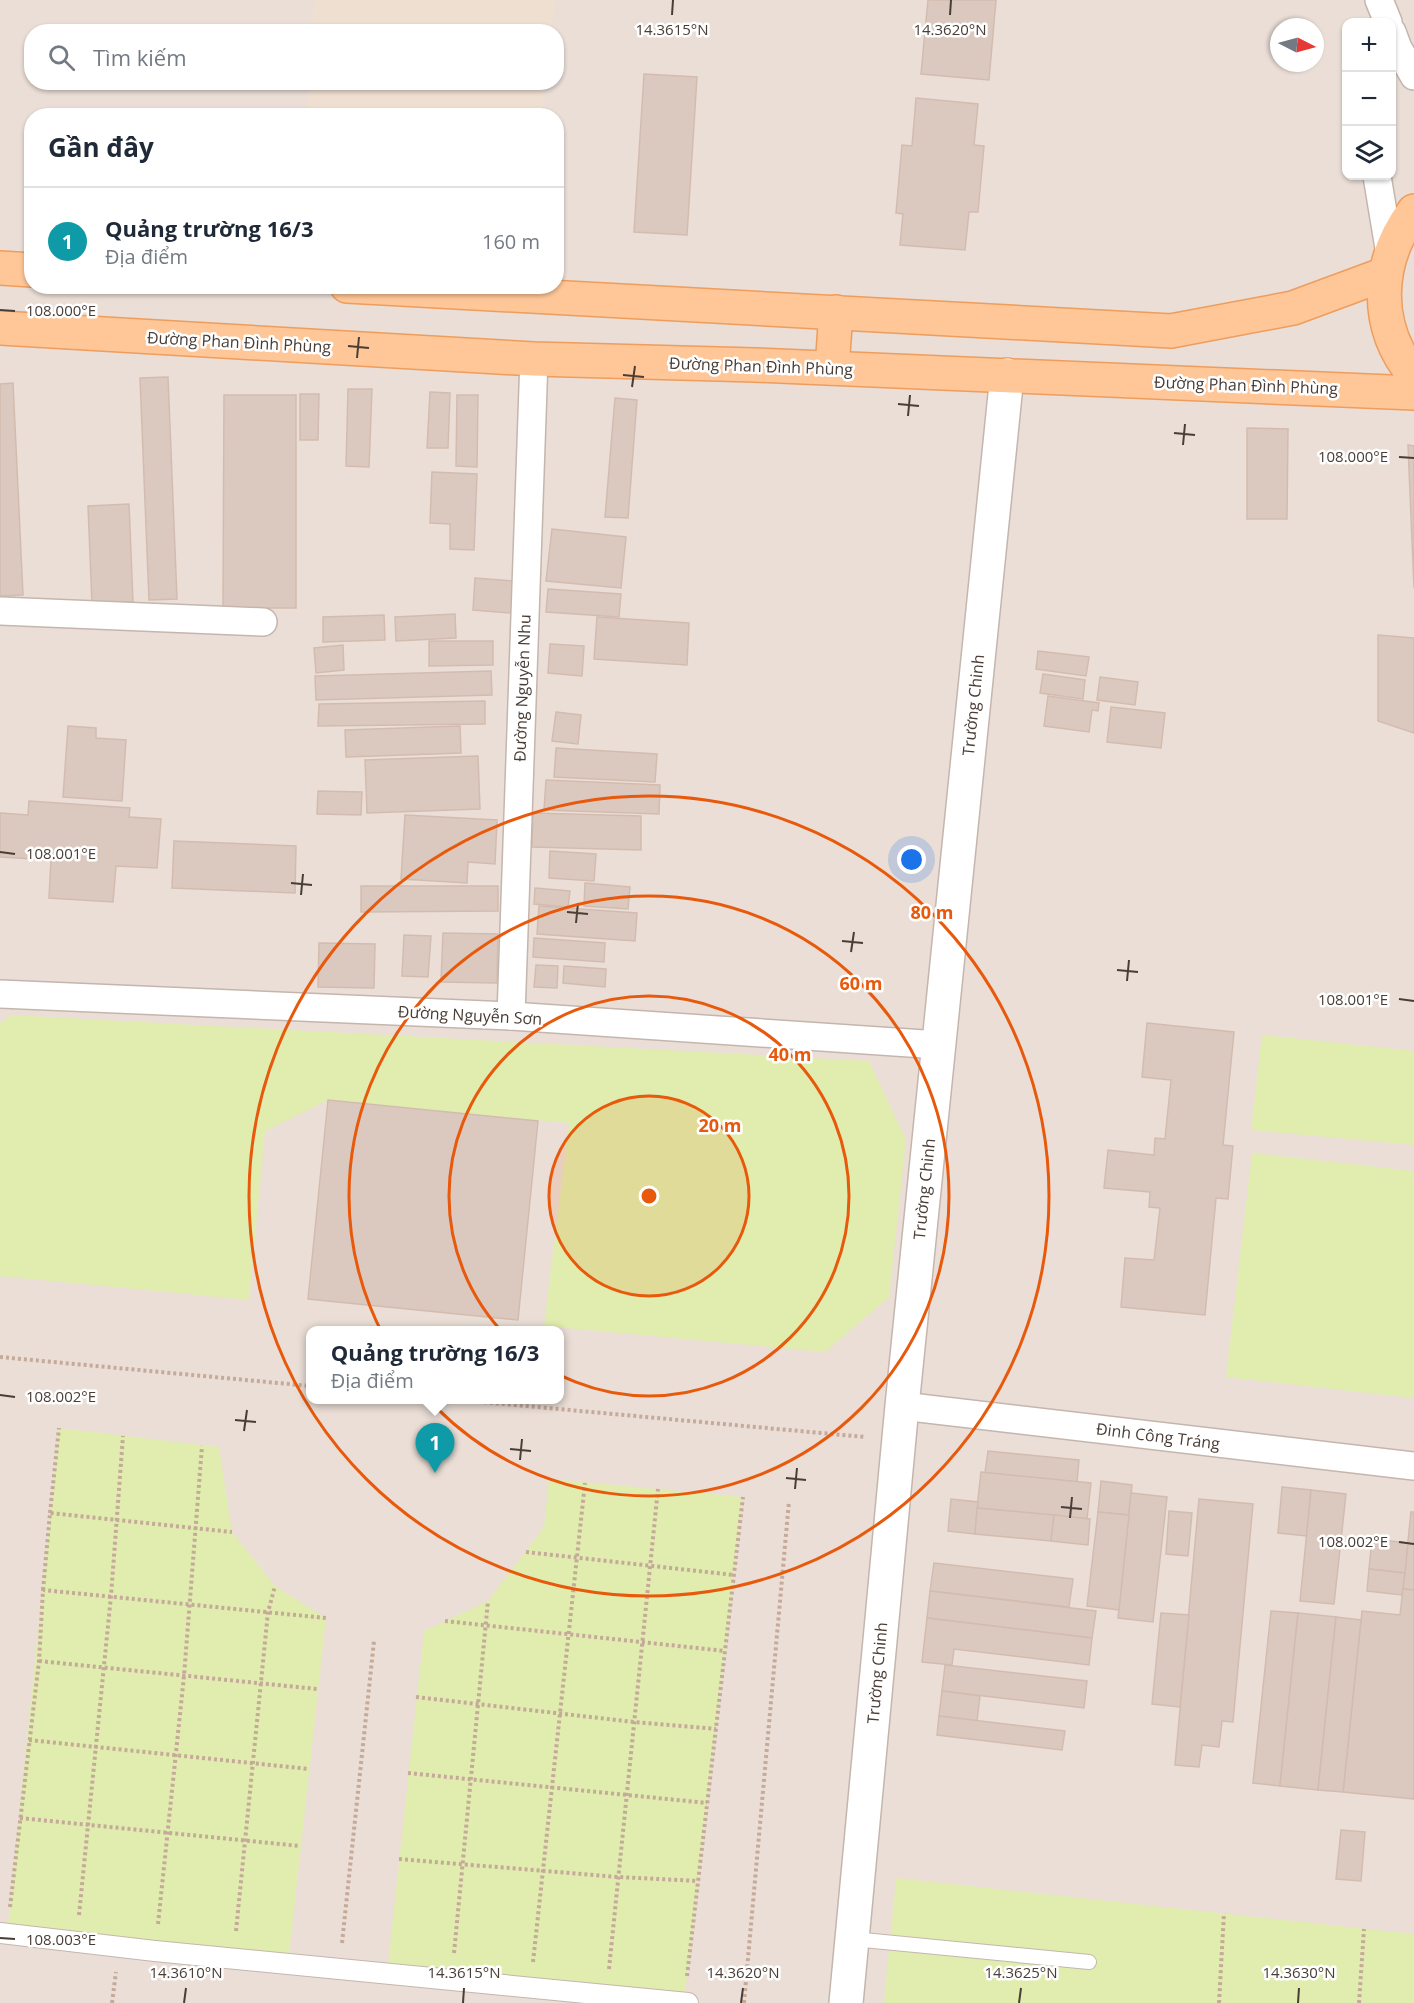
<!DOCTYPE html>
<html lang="vi">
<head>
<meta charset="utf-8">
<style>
  :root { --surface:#fff; --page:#f2f2f3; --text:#1f2937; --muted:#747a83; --line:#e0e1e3; --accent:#2563eb }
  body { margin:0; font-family:"Open Sans",sans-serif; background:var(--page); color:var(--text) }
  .controls { position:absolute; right:18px; top:18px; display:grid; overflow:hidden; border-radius:12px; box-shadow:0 2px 4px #0004 }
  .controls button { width:54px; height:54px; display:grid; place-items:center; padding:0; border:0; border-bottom:2px solid var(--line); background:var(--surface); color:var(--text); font:30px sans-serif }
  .compass { position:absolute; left:1270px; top:18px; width:54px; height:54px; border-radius:50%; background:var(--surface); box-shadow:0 2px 4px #0004; rotate:96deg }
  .you { position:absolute; left:912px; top:860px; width:21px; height:21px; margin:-15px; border:4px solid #fff; border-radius:50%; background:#1a73e8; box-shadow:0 0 0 9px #1a73e833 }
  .badge { display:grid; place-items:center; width:39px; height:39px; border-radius:50%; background:var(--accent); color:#fff; font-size:20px; font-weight:700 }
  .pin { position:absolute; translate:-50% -50px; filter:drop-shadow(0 2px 3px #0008) }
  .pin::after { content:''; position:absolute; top:32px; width:21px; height:18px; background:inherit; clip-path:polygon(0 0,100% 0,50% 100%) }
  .popup { position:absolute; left:306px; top:1326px; width:258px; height:78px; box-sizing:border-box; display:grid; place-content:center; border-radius:12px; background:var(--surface); filter:drop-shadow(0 2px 4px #0005); font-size:20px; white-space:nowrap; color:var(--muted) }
  .popup b { font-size:22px; color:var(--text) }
  .popup::after { content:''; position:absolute; left:50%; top:100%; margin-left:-12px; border:12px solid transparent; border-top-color:var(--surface) }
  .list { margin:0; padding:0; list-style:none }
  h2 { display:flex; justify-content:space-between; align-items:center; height:78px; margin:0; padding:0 24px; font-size:26px }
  h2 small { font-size:20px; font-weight:400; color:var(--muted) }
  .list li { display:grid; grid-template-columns:39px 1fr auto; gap:18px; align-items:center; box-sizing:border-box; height:108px; padding:0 24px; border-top:2px solid var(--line) }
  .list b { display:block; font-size:22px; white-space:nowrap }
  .list p { margin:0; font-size:20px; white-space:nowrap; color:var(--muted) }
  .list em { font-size:20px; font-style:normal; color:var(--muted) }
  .icon { flex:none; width:33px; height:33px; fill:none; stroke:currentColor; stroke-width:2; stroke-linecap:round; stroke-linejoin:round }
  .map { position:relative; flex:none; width:1414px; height:2003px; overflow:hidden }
  .search { position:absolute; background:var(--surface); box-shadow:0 2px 4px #0004; left:24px; top:24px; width:540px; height:66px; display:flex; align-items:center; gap:15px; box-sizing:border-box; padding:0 21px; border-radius:24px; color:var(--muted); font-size:22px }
  .panel { position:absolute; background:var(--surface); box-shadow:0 2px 4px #0004; left:24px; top:108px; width:540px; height:186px; border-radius:24px }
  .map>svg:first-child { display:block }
</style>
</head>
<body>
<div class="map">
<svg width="1414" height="2003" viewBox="0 0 1414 2003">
  <rect width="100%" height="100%" fill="#f5eee8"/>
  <!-- residential -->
  <path fill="#eaded6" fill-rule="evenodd" d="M0 0H1414V2003H0ZM1346 22H1392V176H1346ZM1279 27H1315V63H1279ZM32 32H556V82H32ZM32 116H556V286H32ZM310 1330H560V1400H310Z"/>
  <!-- education -->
  <g fill="#efdfd1">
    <polygon points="314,0 555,0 551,31 312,31"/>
    <polygon points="309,83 309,82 545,83 541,115 306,115"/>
  </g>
  <!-- green -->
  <g fill="#e1edae">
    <polygon points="11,1015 869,1061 906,1140 889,1297 825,1352 544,1326 569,1123 328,1100 265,1131 249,1300 0,1276 0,1023"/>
    <polygon points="1262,1035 1414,1051 1414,1145 1251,1130"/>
    <polygon points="1252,1153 1414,1171 1414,1398 1226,1377"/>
    <polygon points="59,1428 219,1447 232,1532 275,1586 326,1618 288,1964 7,1934"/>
    <polygon points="549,1479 743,1497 684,2003 387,1974 424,1631 488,1601 544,1527"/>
    <polygon points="896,1878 1414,1934 1414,2003 884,2003"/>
  </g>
  <!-- building -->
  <g fill="#dbc9bf" stroke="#d3bcaf" stroke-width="1.5">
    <polygon points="928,0 996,0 989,80 921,74"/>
    <polygon points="644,74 697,77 687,235 634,232"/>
    <polygon points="916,98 978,104 974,145 984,146 978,212 969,212 965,250 900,245 903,214 896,213 902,145 912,146"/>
    <polygon points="168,377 177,599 149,600 140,378"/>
    <polygon points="13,383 23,595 0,596 0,384"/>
    <polygon points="348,389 372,389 369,467 346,466"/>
    <polygon points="430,392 450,393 448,448 427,448"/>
    <polygon points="300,394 319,394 318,440 300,440"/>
    <polygon points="224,395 296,395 296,608 223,608"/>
    <polygon points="457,395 478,395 477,467 456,466"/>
    <polygon points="615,398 637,400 628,518 605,517"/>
    <polygon points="1247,428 1288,429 1287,519 1247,519"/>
    <polygon points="1408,445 1414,446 1414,588"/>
    <polygon points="432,472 477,474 474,550 450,549 450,524 430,523"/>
    <polygon points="129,504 133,602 92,604 88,506"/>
    <polygon points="552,529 626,537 621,588 546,581"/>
    <polygon points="475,578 514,581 511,613 473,610"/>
    <polygon points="548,589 621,594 619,617 546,612"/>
    <polygon points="455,614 456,638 396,641 395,617"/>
    <polygon points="384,615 385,640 323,642 323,617"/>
    <polygon points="597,617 689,623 687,665 594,659"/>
    <polygon points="1378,635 1414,638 1414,733 1378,721"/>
    <polygon points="429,641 493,641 493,665 429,666"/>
    <polygon points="550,644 584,646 582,676 548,673"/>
    <polygon points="343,645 344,670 316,673 314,648"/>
    <polygon points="1038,651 1089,657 1086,676 1036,669"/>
    <polygon points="491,671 492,695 316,700 315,676"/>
    <polygon points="1043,674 1085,680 1083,699 1040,693"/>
    <polygon points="1100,677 1138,682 1135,705 1097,700"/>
    <polygon points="1048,696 1099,703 1098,711 1092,710 1089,732 1044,726"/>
    <polygon points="485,701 485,724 318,726 319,704"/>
    <polygon points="1111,707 1165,713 1161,748 1107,742"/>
    <polygon points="556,712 581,715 578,744 552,741"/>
    <polygon points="68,726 96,728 96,738 126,740 122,801 63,797"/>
    <polygon points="460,726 461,753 346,757 345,730"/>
    <polygon points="556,748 657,754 655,782 554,777"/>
    <polygon points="478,756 480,809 367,813 365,760"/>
    <polygon points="546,780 660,785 659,814 544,810"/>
    <polygon points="318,791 362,792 361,815 317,814"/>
    <polygon points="29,801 130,808 129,817 161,819 157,868 116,866 113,902 49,898 51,860 0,857 0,813 28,815"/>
    <polygon points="533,813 641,816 641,850 532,847"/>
    <polygon points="405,815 497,820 495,864 468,862 467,883 401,879"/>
    <polygon points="174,841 296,846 295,893 172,888"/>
    <polygon points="550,851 596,854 594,881 549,878"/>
    <polygon points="585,883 630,887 628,909 584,906"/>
    <polygon points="361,886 498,886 498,911 361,912"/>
    <polygon points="535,888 570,891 568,907 534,904"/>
    <polygon points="539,906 637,913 635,941 537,934"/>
    <polygon points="443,933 498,934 497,983 441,982"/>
    <polygon points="404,935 431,936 428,977 402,976"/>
    <polygon points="534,938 605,943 604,962 533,957"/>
    <polygon points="319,943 375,944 374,988 318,987"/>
    <polygon points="536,965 558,966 557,988 534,987"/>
    <polygon points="564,966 606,969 605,987 563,983"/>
    <polygon points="1147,1023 1234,1032 1223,1145 1233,1146 1228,1199 1216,1198 1205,1315 1121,1307 1125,1258 1154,1260 1160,1208 1149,1207 1150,1192 1104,1188 1108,1150 1154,1155 1155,1138 1165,1139 1171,1080 1142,1077"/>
    <polygon points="328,1100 538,1121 518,1320 308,1299"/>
    <polygon points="988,1451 1079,1460 1077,1482 985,1473"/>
    <polygon points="981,1472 1091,1483 1087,1519 977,1508"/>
    <polygon points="1101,1481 1132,1485 1129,1515 1098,1512"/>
    <polygon points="1282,1487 1311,1490 1307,1536 1278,1533"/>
    <polygon points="1311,1490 1346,1494 1334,1604 1300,1601"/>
    <polygon points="1131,1493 1167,1497 1153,1622 1118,1618"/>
    <polygon points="951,1499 978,1502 975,1534 948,1531"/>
    <polygon points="1199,1499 1253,1504 1233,1722 1222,1721 1219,1747 1202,1745 1199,1767 1175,1765"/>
    <polygon points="977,1508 1054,1515 1051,1541 975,1534"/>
    <polygon points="1169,1511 1192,1513 1188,1556 1166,1554"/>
    <polygon points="1098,1512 1129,1515 1119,1610 1087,1606"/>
    <polygon points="1411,1512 1414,1512 1414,1590 1403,1589"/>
    <polygon points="1054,1515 1090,1519 1088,1545 1051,1541"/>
    <polygon points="1372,1539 1408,1543 1405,1573 1369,1569"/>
    <polygon points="934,1563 1073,1579 1069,1607 930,1591"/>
    <polygon points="1369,1569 1405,1573 1402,1595 1367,1591"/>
    <polygon points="1403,1589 1414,1590 1414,1799 1343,1792 1362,1611 1400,1615"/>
    <polygon points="930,1591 1096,1611 1092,1638 927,1618"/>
    <polygon points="1271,1611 1298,1613 1280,1786 1253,1783"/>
    <polygon points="1161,1613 1189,1615 1180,1707 1152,1704"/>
    <polygon points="1298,1613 1336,1617 1318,1790 1280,1786"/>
    <polygon points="1336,1617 1361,1620 1343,1792 1318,1790"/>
    <polygon points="927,1618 1092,1638 1089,1665 954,1649 952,1665 922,1662"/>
    <polygon points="945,1665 1087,1681 1084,1708 942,1691"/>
    <polygon points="942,1691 980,1696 977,1721 939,1716"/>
    <polygon points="939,1716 1065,1731 1062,1750 937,1735"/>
    <polygon points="1341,1830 1365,1832 1361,1881 1336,1879"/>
  </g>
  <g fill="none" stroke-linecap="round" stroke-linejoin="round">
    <defs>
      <polyline id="service" points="853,1939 1089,1962"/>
      <polyline id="pedestrian" points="0,1933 155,1951 688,2003"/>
      <g id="minor">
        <polyline points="1379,0 1388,22"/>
        <polyline points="1392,32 1398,48 1414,76"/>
        <polyline points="1377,176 1390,254"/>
        <polyline points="0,611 263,622"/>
        <polyline points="0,994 511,1016 939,1045"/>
        <polyline points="511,1016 534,359"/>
        <polyline points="902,1406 1414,1466"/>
      </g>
      <polyline id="tertiary" points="846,2003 902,1406 1007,375"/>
      <g id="primary">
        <path d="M1414 211C1376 261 1373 326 1414 375"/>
        <polyline points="0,268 32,270"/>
        <polyline points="347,286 1171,331 1293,308 1385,274"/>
        <polyline points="0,328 534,359 755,365 1414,393"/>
        <polyline points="832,368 836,312"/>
      </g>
    </defs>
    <!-- service casing -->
    <use href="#service" stroke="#c5b6ad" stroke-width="16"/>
    <!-- pedestrian casing -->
    <use href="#pedestrian" stroke="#c5b6ad" stroke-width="22"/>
    <!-- minor casing -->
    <use href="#minor" stroke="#c5b6ad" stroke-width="30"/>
    <!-- tertiary casing -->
    <use href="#tertiary" stroke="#c5b6ad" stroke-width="36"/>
    <!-- primary casing -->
    <use href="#primary" stroke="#ee9d5d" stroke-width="36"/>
    <!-- path -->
    <g stroke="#c5aa9a" stroke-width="4" stroke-dasharray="3 3" stroke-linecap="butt">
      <polyline points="0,1357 310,1386"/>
      <polyline points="460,1400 865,1437"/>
      <polyline points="50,1513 59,1428"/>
      <polyline points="526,1552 734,1575"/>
      <polyline points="43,1590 50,1513 232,1532"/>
      <polyline points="445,1621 725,1651"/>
      <polyline points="39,1661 317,1689"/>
      <polyline points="416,1697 634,1722 716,1729"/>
      <polyline points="29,1740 309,1769"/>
      <polyline points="408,1773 707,1803"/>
      <polyline points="20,1818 300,1846"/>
      <polyline points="399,1859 618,1877 698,1881"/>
      <polyline points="10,1907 39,1661 43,1590 326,1618"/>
      <polyline points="79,1915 111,1596 123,1436"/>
      <polyline points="158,1924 184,1676 202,1446"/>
      <polyline points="236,1931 268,1612 275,1586"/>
      <polyline points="342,1943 374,1641"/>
      <polyline points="454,1953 488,1601"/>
      <polyline points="533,1962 585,1483"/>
      <polyline points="609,1969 658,1489"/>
      <polyline points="687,1976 743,1497"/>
      <polyline points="112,2003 116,1972"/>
      <polyline points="744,2003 789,1501"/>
      <polyline points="1219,2003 1224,1913"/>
      <polyline points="1359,2003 1364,1929"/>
    </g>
    <!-- service -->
    <use href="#service" stroke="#fff" stroke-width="14"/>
    <!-- pedestrian -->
    <use href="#pedestrian" stroke="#fff" stroke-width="20"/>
    <!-- minor -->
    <use href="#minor" stroke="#fff" stroke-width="27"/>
    <!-- tertiary -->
    <use href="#tertiary" stroke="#fff" stroke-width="33"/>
    <!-- primary -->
    <use href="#primary" stroke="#ffc697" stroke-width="33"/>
  </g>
  <!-- ticks -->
  <path fill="none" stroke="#493d36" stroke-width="2" d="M672 15 673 0M950 15 951 0M0 310 15 311M348 346 369 348M357 358 359 337M623 375 644 377M632 387 635 366M898 404 919 406M908 416 910 395M1174 433 1195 435M1183 445 1185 424M1399 457 1414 458M0 852 15 854M291 883 312 885M301 895 303 874M567 912 588 914M576 923 578 903M842 941 863 943M851 952 854 932M1117 970 1138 972M1127 981 1129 960M1399 999 1414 1001M0 1395 15 1397M235 1420 256 1422M244 1431 247 1410M510 1449 531 1451M520 1460 522 1439M786 1478 806 1480M795 1489 797 1468M1061 1507 1082 1509M1070 1518 1072 1497M1399 1542 1414 1544M0 1938 15 1939M184 2003 186 1988M463 2003 464 1988M741 2003 743 1988M1019 2003 1021 1988M1298 2003 1299 1988"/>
  <!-- distance rings -->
  <circle cx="649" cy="1196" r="100" fill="#e8590c" fill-opacity=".12"/>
  <g fill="none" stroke="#e8590c" stroke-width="3">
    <circle cx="649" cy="1196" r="100"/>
    <circle cx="649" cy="1196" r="200"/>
    <circle cx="649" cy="1196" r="300"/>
    <circle cx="649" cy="1196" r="400"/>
  </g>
  <g text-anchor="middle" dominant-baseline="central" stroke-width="5" stroke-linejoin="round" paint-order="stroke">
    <!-- street labels -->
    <g font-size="16" fill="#493d36" stroke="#fff">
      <text transform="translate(239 342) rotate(3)">Đường Phan Đình Phùng</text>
      <text transform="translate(761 366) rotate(2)">Đường Phan Đình Phùng</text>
      <text transform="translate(1246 385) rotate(2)">Đường Phan Đình Phùng</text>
      <text transform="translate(522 688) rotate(-88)">Đường Nguyễn Nhu</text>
      <text transform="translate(973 705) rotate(-84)">Trường Chinh</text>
      <text transform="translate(470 1015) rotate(3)">Đường Nguyễn Sơn</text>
      <text transform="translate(924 1189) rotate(-84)">Trường Chinh</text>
      <text transform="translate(1158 1436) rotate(7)">Đinh Công Tráng</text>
      <text transform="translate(877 1673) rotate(-85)">Trường Chinh</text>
    </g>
  </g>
  <g font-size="15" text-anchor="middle" fill="#493d36" stroke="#fff" stroke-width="5" stroke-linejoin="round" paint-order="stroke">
    <text x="672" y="35">14.3615°N</text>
    <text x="950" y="35">14.3620°N</text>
    <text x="61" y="316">108.000°E</text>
    <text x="1353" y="462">108.000°E</text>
    <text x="61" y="859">108.001°E</text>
    <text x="1353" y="1005">108.001°E</text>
    <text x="61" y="1402">108.002°E</text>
    <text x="1353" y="1547">108.002°E</text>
    <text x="61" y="1945">108.003°E</text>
    <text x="186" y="1978">14.3610°N</text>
    <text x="464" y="1978">14.3615°N</text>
    <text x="743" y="1978">14.3620°N</text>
    <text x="1021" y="1978">14.3625°N</text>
    <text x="1299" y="1978">14.3630°N</text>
  </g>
  <circle cx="649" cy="1196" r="9" fill="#e8590c" stroke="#fff" stroke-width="3"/>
  <g font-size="18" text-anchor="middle" font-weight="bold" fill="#e8590c" stroke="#fff" stroke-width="5" stroke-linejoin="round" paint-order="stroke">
    <text x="932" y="919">80 m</text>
    <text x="861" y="990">60 m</text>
    <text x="790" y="1061">40 m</text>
    <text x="720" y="1132">20 m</text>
  </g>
</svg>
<div class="controls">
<button>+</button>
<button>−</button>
<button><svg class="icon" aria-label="layers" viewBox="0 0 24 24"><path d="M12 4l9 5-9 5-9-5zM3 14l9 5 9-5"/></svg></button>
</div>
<svg class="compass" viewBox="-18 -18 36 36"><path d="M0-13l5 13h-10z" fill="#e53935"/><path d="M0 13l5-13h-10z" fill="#747a83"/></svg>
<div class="you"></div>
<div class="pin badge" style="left:435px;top:1473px;background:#0f9aa8">1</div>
<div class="popup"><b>Quảng trường 16/3</b>Địa điểm</div>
<div class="search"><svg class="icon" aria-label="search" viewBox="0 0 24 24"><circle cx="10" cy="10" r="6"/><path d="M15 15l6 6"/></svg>Tìm kiếm</div>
<section class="panel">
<h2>Gần đây<small></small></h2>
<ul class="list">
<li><span class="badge" style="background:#0f9aa8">1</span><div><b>Quảng trường 16/3</b><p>Địa điểm</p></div><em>160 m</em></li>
</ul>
</section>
</div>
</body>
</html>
